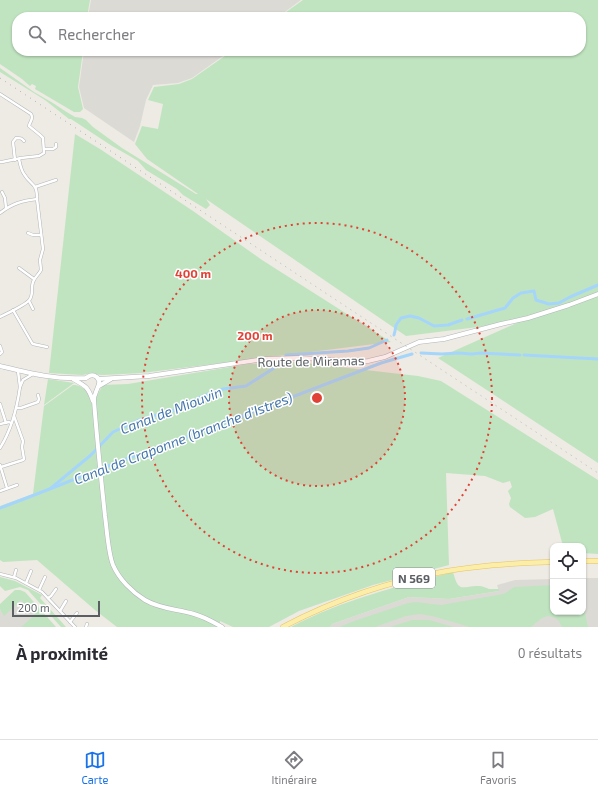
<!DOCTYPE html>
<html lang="fr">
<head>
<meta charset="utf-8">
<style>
  :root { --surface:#fff; --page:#f7f7f7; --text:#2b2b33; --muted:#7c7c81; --line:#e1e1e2; --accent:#1a73e8 }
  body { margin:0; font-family:"Exo 2",sans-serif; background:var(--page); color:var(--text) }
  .controls { position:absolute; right:12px; bottom:12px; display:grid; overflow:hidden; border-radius:8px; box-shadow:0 1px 3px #0004 }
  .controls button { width:36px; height:36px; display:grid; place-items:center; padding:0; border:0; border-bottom:1px solid var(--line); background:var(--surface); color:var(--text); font:20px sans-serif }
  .scale { position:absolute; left:12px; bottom:10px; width:88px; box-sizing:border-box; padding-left:4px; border:2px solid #5b5f63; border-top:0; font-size:11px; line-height:14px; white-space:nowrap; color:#5b5f63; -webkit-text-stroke:3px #fff; paint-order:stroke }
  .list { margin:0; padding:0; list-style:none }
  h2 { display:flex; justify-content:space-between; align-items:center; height:52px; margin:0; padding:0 16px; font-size:17px }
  h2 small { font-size:13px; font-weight:400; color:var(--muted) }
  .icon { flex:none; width:22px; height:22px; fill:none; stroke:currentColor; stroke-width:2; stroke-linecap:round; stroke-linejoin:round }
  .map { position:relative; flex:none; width:598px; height:627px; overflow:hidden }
  .search { position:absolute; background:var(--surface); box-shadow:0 1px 3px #0004; left:12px; right:12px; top:12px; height:44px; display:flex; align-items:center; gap:10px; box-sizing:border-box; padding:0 14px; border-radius:16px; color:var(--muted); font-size:15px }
  .sheet { height:112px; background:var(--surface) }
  nav { display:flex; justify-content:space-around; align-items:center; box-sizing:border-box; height:56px; border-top:1px solid var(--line); background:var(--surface); font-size:11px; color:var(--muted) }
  nav a { display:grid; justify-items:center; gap:2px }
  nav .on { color:var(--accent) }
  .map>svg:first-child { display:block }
</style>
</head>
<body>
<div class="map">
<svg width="598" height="627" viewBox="0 0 598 627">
  <rect width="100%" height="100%" fill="#edebe3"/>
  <!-- industrial -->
  <g fill="#dcdad5">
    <polygon points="91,0 301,0 278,17 88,17"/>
    <polygon points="84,51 230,51 192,78 178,83 153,85 146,100 140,126 134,142 84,108 79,87"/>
    <polygon points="583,578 598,578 598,627 330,627 332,624 409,597 449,599 499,591 497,585 515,580 553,579 553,612 583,612"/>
    <polygon points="20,592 51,627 0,627 0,610"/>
  </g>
  <!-- green -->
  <g fill="#c0e4c0">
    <polygon points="0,0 90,0 87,17 17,17 17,51 83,51 78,87 83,109 80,112 74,112 35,89 36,86 32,84 30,86 22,79 0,64"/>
    <polygon points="303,0 598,0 598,463 438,358 519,322 406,336 206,199 210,205 206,209 183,195 177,189 146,170 138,161 128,155 112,146 71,119 69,119 45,100 0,72 0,68 34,92 53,103 65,111 75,117 82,118 86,120 93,127 122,148 196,194 198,194 147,159 135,144 142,126 158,129 163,104 148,100 154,87 179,84 192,79 232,51 581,51 581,17 279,17"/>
    <polygon points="75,134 100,149 193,211 262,260 391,342 142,373 103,375 88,374 82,375 49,373"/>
    <path d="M296 362 418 376 441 381 598 480V554L583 553V546H563L553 509 535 517 525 518 510 507 509 504 511 498 508 491 512 487 510 481 503 483 485 476 446 473 449 565 373 585 299 611 269 627H233L220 621V627H117L95 610 37 560 3 562 0 560V506L33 494 44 406 73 385C86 385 88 395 93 406L95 405 96 397 103 385 128 384 248 364Z"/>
    <polygon points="48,379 74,383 44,405"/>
    <path d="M453 572C459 595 463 585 479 586 483 586 486 588 489 589 492 589 495 589 499 589V591L449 599 409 597 332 624 330 627H291C342 600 398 586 453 572Z"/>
    <polygon points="0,577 15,581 42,595 40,598 66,627 61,627 28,590 20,587 5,591 0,586"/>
    <polygon points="553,585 553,612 583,612 583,604 588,627 562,627 559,621 555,618 548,616 542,618 531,627 470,627 432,616 420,614 406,616 375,627 339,627 354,621 408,603 416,602 441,605 503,594 507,592 514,587"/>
    <polygon points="15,590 20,590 25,592 56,627 21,627 35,615 21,600 4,616 0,609 0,604"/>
    <polygon points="412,620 429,620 454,627 390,627"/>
  </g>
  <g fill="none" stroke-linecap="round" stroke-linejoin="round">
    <!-- canal -->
    <g stroke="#a5d5fb" stroke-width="3">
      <polyline points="467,319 505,308 513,298 521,293 534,291 536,300 549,304 559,303 570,297 598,285"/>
      <polyline points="394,335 395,331 396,325 401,318 410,316 419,318 434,326 448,325 462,320"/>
      <polyline points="421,353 442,354 458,353 472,354 481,353 520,355"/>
      <polyline points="524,355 598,359"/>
      <polyline points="286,356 286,355 348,351 369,348 387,340"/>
      <polyline points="51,488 91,455 113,432 139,420 186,407 198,398 223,389 246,386 285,361"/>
      <path d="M0 508C63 485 126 457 190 436L381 363 412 354"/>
    </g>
    <defs>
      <g id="street">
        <path d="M0 94 31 114C34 119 30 121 29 126L40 135 43 138 44 153 39 156 21 158 2 162H0"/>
        <polyline points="44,149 53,149 56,147 56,144"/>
        <path d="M15 160 13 142 16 138C20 138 22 138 24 141"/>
        <polyline points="35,187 56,180"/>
        <polyline points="2,192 5,198 6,208"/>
        <path d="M0 213C13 203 22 201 37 199"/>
        <polyline points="28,233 33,235 41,235"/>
        <polyline points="19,268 34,279"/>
        <polyline points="29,301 33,309"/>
        <polyline points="13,310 32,343 33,344 47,347"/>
        <path d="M0 317C6 314 28 304 30 299 34 293 30 286 34 280 36 276 39 274 41 270L40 260 43 249 37 199C37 182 32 187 24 174 21 170 20 164 19 159"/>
        <polyline points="0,346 2,352 0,354"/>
        <polyline points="18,371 20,387 23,380 33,374"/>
        <polyline points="0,404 6,423"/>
        <polyline points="16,408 21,408 38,402 39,399 38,395"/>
        <polyline points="0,424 9,422 11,423"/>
        <path d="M0 448C12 429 17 408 20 387"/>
        <polyline points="0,465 7,488"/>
        <polyline points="1,467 23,460 24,459 22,447 23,441 14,416"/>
        <polyline points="0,491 17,485"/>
        <polyline points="0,574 16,578 42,592 75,627"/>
        <polyline points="14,577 16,570"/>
        <polyline points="26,583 31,571"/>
        <polyline points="39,590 45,577"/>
        <polyline points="48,598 51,596 56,589"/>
        <polyline points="60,611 66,601"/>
        <polyline points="70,622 77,613"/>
        <polyline points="86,627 87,624"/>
      </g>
      <g id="secondary">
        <path d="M0 366C29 373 56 380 86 378 89 376 92 374 95 376 104 380 96 389 95 395 94 396 94 400 94 401 97 440 101 478 105 516 107 530 108 552 113 565 119 579 132 592 145 600 160 609 177 609 194 614 205 617 213 622 222 627"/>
        <path d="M73 379C86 386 88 387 93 401"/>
        <polyline points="98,379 149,376 264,359 298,358 323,359 346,362 368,361 385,357 419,342 444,339 501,324 528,318 569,305 598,294"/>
        <polyline points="99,386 111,379"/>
      </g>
      <g id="primary">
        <polyline points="583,561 598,561"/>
        <path d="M283 627C334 600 390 581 447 571 482 565 517 563 553 562"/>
      </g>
    </defs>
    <!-- street casing -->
    <use href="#street" stroke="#b3b5ba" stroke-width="3.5"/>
    <!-- secondary casing -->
    <use href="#secondary" stroke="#b2b5ba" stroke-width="5"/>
    <!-- primary casing -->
    <use href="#primary" stroke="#eac35f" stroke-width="5.5"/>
    <!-- street -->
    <use href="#street" stroke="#fff" stroke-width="2.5"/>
    <!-- secondary -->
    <use href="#secondary" stroke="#fff" stroke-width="4"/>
    <!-- primary -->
    <use href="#primary" stroke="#fbeeaa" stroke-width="4.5"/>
    <!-- rail -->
    <polyline stroke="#b3b4b4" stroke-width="1" stroke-dasharray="1 5" stroke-linecap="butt" points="0,78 598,473"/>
  </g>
  <!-- distance rings -->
  <circle cx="317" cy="398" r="88" fill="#e04336" fill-opacity=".12"/>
  <g fill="none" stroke="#e04336" stroke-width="2" stroke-dasharray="2 4">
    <circle cx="317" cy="398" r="88"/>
    <circle cx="317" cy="398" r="175"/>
  </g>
  <g text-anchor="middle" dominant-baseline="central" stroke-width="3" stroke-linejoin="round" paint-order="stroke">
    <!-- shield labels -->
    <rect fill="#fff" stroke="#8c8f92" stroke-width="1" x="393" y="568" width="42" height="20" rx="3"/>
    <g font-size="12" font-weight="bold" fill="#5b5f63">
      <text x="414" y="578">N 569</text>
    </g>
    <!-- street labels -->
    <g font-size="13" fill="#5b5f63" stroke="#fff">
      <text transform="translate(311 361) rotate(-1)">Route de Miramas</text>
    </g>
    <!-- water labels -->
    <g font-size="14" font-style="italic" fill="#4376ac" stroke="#fff">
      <text transform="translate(171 410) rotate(-21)">Canal de Miouvin</text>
      <text transform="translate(183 438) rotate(-21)">Canal de Craponne (branche d'Istres)</text>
    </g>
  </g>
  <circle cx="317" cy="398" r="6" fill="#e04336" stroke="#fff" stroke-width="2"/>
  <g font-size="12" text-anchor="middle" font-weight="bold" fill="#e04336" stroke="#fff" stroke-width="3" stroke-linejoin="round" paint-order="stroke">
    <text x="193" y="278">400 m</text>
    <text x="255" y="340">200 m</text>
  </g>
</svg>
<div class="controls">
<button><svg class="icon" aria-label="locate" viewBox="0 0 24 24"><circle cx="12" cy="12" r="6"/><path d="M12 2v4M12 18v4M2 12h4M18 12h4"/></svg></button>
<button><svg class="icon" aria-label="layers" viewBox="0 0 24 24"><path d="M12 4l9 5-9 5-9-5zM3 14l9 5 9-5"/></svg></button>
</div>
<div class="scale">200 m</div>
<div class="search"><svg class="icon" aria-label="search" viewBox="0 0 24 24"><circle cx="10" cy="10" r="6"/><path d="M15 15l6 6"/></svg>Rechercher</div>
</div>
<section class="sheet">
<h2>À proximité<small>0 résultats</small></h2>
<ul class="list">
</ul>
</section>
<nav>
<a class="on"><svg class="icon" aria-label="map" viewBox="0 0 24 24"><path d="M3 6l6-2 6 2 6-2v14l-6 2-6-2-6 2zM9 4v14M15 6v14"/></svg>Carte</a>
<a><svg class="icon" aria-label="directions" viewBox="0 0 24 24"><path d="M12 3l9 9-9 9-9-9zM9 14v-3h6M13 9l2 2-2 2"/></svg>Itinéraire</a>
<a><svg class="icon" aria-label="saved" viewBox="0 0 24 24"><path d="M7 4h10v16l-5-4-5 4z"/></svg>Favoris</a>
</nav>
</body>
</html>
